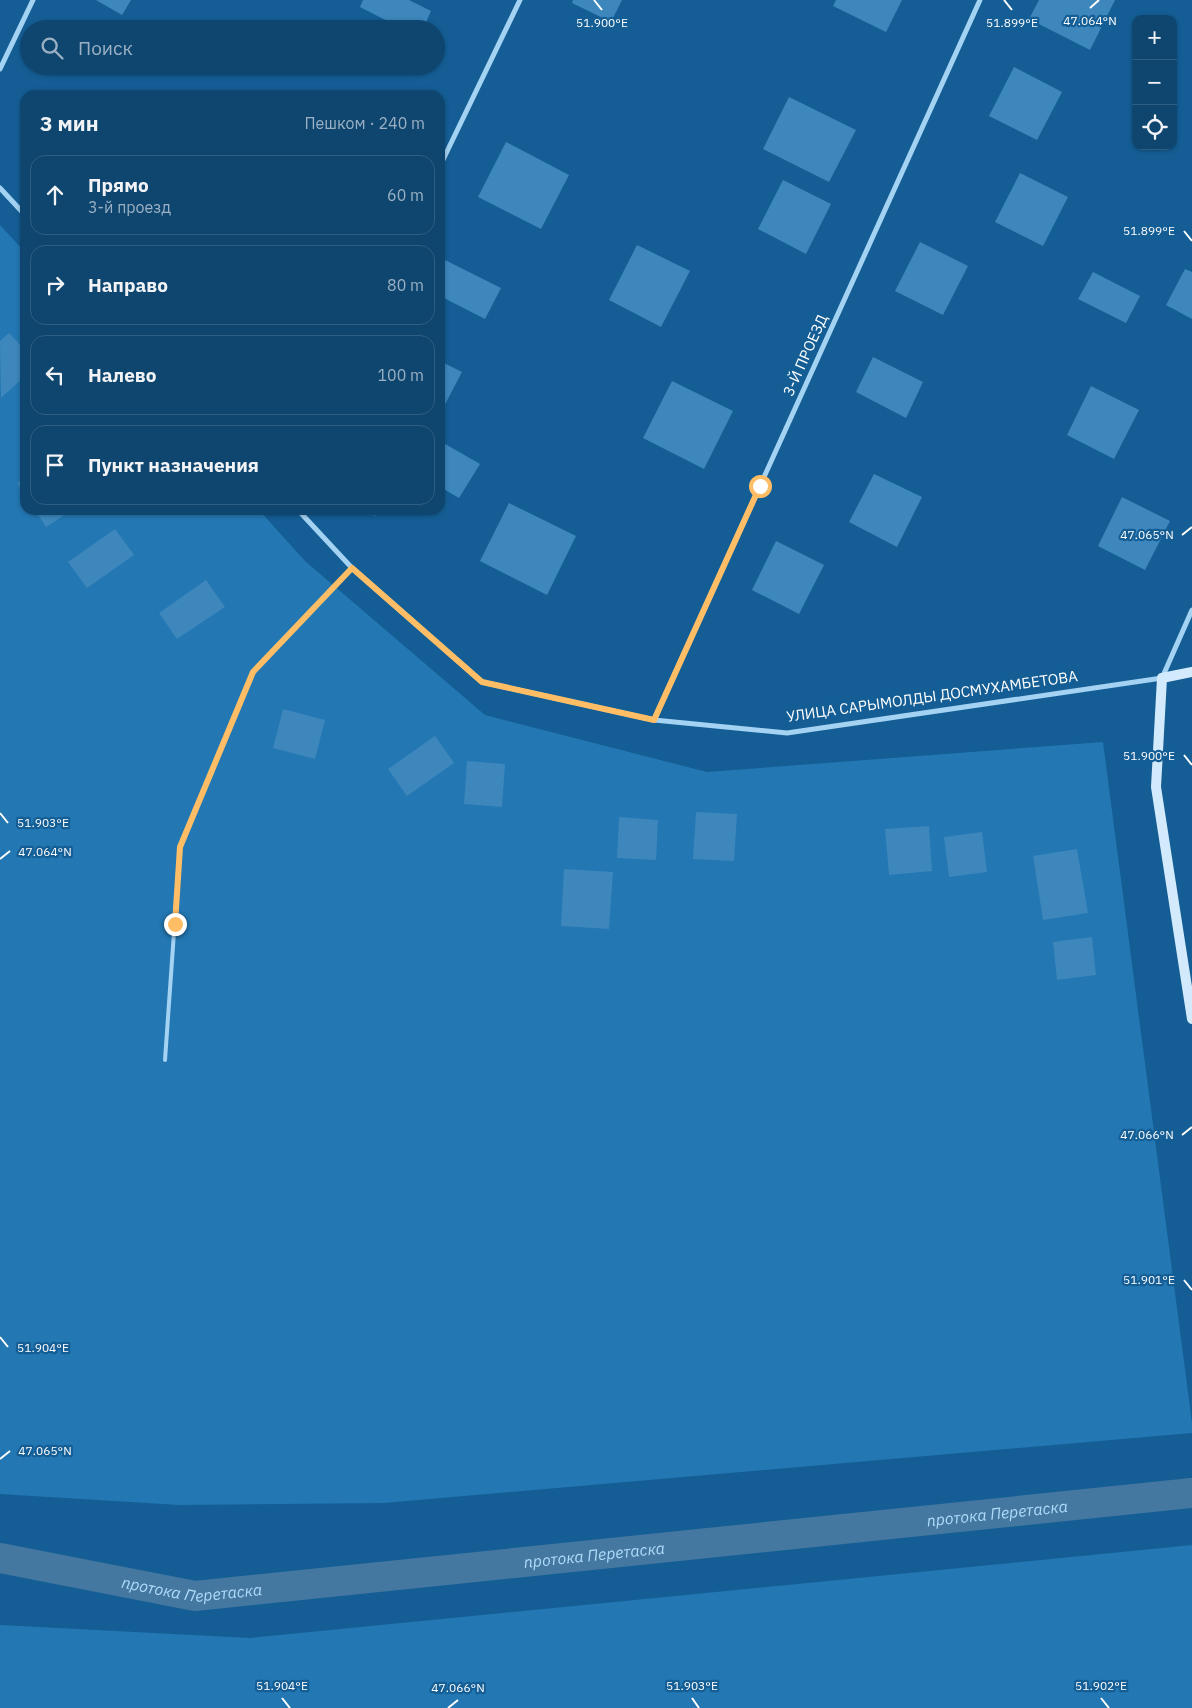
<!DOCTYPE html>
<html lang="ru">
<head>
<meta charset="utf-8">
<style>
  :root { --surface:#0f4670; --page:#184d75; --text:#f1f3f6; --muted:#9bb1c3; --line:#2f5e83 }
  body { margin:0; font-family:"IBM Plex Sans",sans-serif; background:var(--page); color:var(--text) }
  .controls { position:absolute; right:15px; top:15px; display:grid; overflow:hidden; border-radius:10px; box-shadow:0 1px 4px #0004 }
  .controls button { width:45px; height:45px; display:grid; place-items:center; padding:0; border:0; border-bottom:1px solid var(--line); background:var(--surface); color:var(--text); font:25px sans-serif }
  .stop { position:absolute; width:15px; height:15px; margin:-11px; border:4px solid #ffbe65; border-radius:50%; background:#fff }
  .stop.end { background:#ffbe65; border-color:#fff; box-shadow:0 1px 5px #0008 }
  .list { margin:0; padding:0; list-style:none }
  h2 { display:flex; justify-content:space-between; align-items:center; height:65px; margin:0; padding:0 20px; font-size:21px }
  h2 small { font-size:16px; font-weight:400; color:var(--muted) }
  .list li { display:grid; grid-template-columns:32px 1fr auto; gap:15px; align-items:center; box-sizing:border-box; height:80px; margin:0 10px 10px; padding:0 10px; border:1px solid var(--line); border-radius:15px }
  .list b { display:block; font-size:19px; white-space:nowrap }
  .list p { margin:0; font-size:16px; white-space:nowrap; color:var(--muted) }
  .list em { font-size:16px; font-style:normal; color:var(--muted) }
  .icon { flex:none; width:28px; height:28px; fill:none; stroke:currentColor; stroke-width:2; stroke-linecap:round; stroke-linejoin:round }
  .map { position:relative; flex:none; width:1192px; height:1708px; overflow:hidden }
  .search { position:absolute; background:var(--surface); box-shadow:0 1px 4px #0004; left:20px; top:20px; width:425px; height:55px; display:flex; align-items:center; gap:12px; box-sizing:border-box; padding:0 18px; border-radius:28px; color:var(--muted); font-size:19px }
  .panel { position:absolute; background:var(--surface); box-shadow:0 1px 4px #0004; left:20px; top:90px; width:425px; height:425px; border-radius:15px }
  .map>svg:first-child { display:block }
</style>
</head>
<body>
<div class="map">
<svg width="1192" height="1708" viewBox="0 0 1192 1708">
  <rect width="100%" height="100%" fill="#145e95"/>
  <!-- green -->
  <g fill="#2377b2">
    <polygon points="0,225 25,252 25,510 259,510 305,561 485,715 707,772 1103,742 1192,1423 1192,1433 384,1503 179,1505 0,1494"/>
    <polygon points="1192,1545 1192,1708 0,1708 0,1625 250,1638"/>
  </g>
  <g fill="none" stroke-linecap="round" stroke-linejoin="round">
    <!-- canal -->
    <path stroke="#4478a0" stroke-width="30" id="s1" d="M0 1558 195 1596 1192 1493"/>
  </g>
  <!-- building -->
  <g fill="#3d87bd">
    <polygon points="96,0 131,0 122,15"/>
    <polygon points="363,0 409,0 431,11 423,29 403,29 360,7"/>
    <polygon points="573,0 622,0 611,22 572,3"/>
    <polygon points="836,0 902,0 886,32 833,6"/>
    <polygon points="1039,0 1115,0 1090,50 1029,19"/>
    <polygon points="1014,67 1062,92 1037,140 989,116"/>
    <polygon points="789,97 856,130 829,182 763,149"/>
    <polygon points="506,142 569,175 541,229 478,197"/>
    <polygon points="1020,173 1068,197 1043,246 995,222"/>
    <polygon points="783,180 831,204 806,254 758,229"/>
    <polygon points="920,242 968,266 943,315 895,291"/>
    <polygon points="637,245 690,271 661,327 609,300"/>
    <polygon points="443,259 501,288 485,319 440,296 440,264"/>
    <polygon points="1185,269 1192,272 1192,319 1166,305"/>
    <polygon points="1093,272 1140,296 1126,323 1078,299"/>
    <polygon points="9,333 25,350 25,376 1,398 0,341"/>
    <polygon points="873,357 923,382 906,418 856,392"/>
    <polygon points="440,361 462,372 440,414"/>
    <polygon points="672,381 733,411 704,469 643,438"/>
    <polygon points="1091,386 1139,410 1114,459 1067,435"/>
    <polygon points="440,441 480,464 459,498 440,487"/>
    <polygon points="874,474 922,497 897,547 849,522"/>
    <polygon points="25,478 25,494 17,483"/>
    <polygon points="1122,497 1170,521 1145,570 1098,546"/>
    <polygon points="509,503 576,536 547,595 480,561"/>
    <polygon points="35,510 72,510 46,527"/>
    <polygon points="365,510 378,510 375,516"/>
    <polygon points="115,529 134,555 87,588 68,562"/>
    <polygon points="776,541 824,565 799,614 752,590"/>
    <polygon points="206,580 225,607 177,639 159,613"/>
    <polygon points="283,709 325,720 315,759 273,748"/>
    <polygon points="435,736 454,763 407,796 388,769"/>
    <polygon points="467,761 505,764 502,807 464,804"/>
    <polygon points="696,812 737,814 734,861 693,859"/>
    <polygon points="619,817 658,820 656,860 617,858"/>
    <polygon points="929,826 932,871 889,875 885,829"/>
    <polygon points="982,832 987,872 949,877 944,837"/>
    <polygon points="1077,849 1088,913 1043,920 1033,856"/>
    <polygon points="564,869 613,872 609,929 561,926"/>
    <polygon points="1092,937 1096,975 1057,980 1053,942"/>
  </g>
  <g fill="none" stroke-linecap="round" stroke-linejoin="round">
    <!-- service -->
    <polyline stroke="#a4d2f2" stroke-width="4" points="165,1060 180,847 253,672 352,568"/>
    <!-- minor -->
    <g stroke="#a4d2f2" stroke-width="5">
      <polyline points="0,69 33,0"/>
      <polyline points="440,166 520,0"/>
      <polyline points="0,188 25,215"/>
      <polyline points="298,510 352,568 482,682 654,720 787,733 1162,678 1192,610"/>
      <polyline points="654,720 980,0"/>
    </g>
    <!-- secondary -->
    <polyline stroke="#d3eafc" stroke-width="10" points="1192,672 1162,678 1156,787 1192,1019"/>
  </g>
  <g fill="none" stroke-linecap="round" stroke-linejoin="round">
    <!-- route -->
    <polyline stroke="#ffbe65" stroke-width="6" points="175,924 180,847 253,672 352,568 482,682 654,720 760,486"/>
  </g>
  <!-- ticks -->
  <path fill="none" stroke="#fff" stroke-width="2" d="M594 0 602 10M1004 0 1012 10M1090 8 1099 0M1184 231 1192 241M1182 535 1192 527M1184 755 1192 765M0 813 8 823M0 859 10 851M1182 1135 1192 1127M1184 1280 1192 1290M0 1337 8 1347M0 1459 10 1451M282 1698 290 1708M692 1698 699 1708M1101 1698 1109 1708M448 1708 458 1700"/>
  <g text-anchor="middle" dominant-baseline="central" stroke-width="4.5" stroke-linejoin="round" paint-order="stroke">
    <!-- street labels -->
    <g font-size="15" fill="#fff" stroke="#145e95">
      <text transform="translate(805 355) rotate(-66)">3-Й ПРОЕЗД</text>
      <text transform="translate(932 696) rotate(-8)">УЛИЦА САРЫМОЛДЫ ДОСМУХАМБЕТОВА</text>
    </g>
    <!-- water labels -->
    <g font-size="16" font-style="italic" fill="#b0dbf9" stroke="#145e95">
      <text stroke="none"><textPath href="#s1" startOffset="1005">протока Перетаска</textPath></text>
      <text stroke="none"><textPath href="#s1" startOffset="600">протока Перетаска</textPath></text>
      <text stroke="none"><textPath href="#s1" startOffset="195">протока Перетаска</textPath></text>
    </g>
  </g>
  <g font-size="12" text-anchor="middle" fill="#fff" stroke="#145e95" stroke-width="4.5" stroke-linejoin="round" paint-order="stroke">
    <text x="1090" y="25">47.064°N</text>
    <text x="602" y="27">51.900°E</text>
    <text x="1012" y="27">51.899°E</text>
    <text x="1149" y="235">51.899°E</text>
    <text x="1147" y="539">47.065°N</text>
    <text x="1149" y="760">51.900°E</text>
    <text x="43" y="827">51.903°E</text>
    <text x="45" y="856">47.064°N</text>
    <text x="1147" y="1139">47.066°N</text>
    <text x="1149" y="1284">51.901°E</text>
    <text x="43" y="1352">51.904°E</text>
    <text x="45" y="1455">47.065°N</text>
    <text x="282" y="1690">51.904°E</text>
    <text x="692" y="1690">51.903°E</text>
    <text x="1101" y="1690">51.902°E</text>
    <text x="458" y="1692">47.066°N</text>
  </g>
</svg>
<div class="controls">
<button>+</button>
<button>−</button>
<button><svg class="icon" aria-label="locate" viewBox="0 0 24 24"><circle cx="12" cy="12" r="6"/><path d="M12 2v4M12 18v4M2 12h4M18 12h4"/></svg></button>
</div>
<div class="stop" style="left:760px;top:486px"></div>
<div class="stop end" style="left:175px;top:924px"></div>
<div class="search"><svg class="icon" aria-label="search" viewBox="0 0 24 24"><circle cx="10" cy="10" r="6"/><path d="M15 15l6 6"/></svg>Поиск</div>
<section class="panel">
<h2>3 мин<small>Пешком · 240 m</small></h2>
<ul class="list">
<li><svg class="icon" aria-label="ahead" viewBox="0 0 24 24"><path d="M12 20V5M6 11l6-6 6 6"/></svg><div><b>Прямо</b><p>3-й проезд</p></div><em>60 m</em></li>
<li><svg class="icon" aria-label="right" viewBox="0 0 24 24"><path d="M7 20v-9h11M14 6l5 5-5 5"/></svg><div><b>Направо</b></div><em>80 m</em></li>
<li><svg class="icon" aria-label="left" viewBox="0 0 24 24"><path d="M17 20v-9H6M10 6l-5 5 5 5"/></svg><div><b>Налево</b></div><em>100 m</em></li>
<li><svg class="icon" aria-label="arrive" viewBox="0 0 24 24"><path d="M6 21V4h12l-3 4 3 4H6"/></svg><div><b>Пункт назначения</b></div></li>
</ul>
</section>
</div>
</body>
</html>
